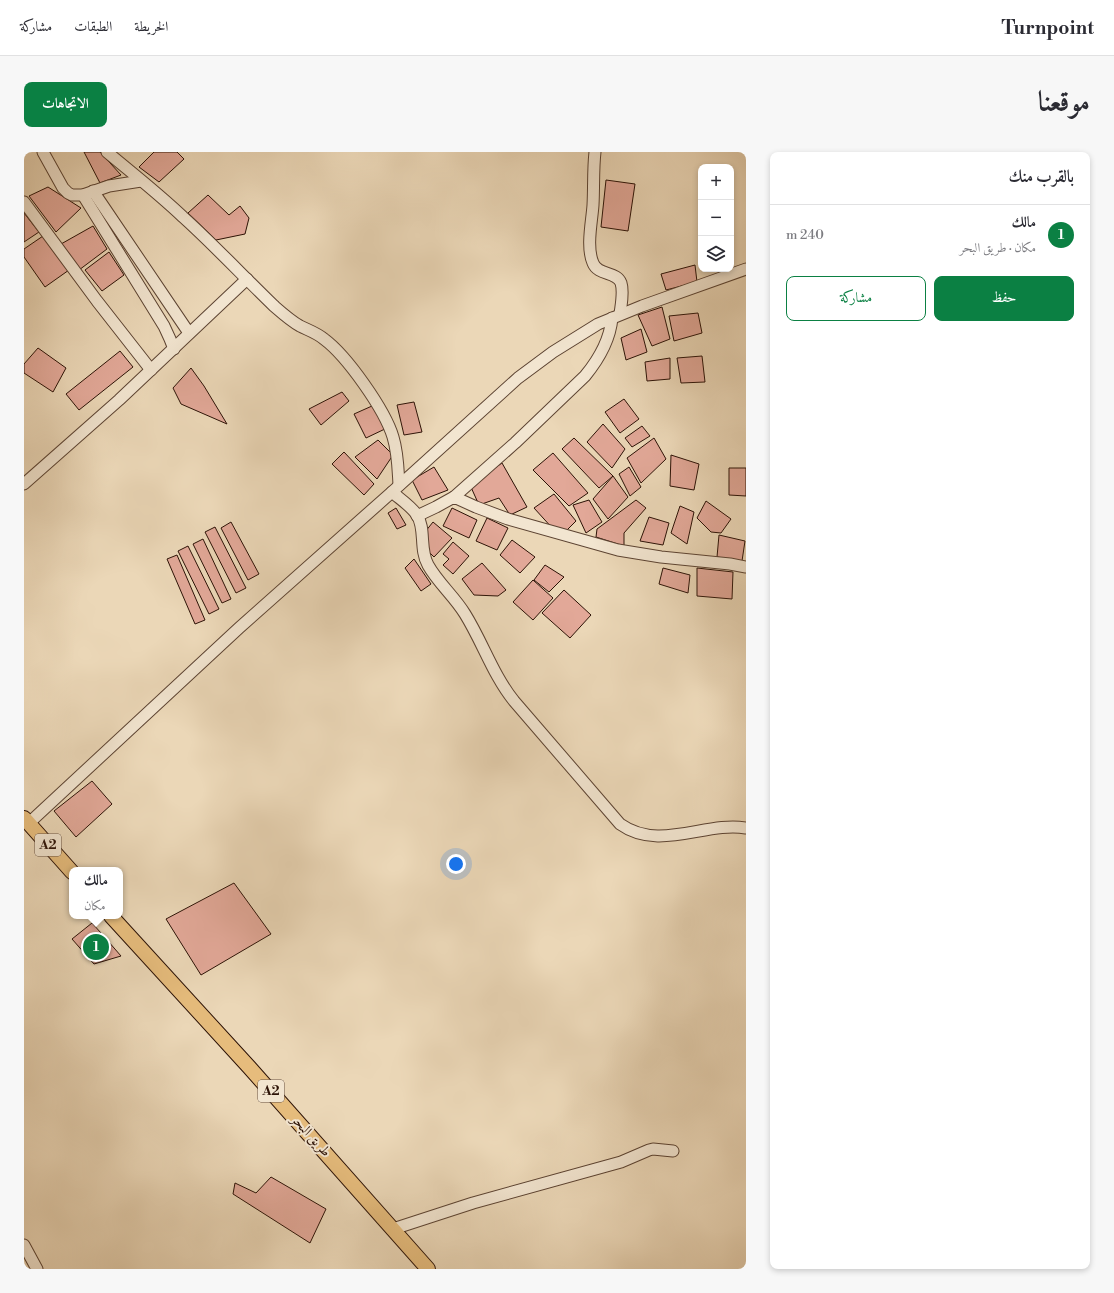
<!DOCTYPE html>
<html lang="ar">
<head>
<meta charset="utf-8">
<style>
  :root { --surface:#fff; --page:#f7f7f7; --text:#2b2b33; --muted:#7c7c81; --line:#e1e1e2; --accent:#0b8043 }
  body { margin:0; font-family:"Libre Bodoni",Amiri,serif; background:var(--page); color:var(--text); direction:rtl }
  .controls { position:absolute; right:12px; top:12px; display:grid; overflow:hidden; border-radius:8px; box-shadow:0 2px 6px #0003 }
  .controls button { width:36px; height:36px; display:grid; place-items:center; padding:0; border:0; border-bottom:1px solid var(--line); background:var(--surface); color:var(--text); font:20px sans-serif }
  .you { position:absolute; left:432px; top:712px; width:14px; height:14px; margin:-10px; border:3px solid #fff; border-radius:50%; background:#1a73e8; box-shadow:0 0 0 6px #1a73e833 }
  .badge { display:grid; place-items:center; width:26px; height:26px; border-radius:50%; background:var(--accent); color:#fff; font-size:13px; font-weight:700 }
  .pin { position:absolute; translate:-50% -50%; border:2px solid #fff; box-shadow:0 1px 4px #0006 }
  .popup { position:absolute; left:45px; top:715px; width:54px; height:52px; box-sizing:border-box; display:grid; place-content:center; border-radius:8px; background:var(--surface); filter:drop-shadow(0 1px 3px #0005); font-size:13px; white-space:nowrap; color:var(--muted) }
  .popup b { font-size:15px; color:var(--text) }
  .popup::after { content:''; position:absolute; left:50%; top:100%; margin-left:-8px; border:8px solid transparent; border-top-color:var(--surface) }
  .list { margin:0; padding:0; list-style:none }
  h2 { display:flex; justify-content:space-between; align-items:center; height:52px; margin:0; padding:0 16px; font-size:17px }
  h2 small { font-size:13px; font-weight:400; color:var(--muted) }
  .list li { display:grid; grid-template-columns:26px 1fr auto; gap:12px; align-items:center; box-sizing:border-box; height:60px; padding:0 16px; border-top:1px solid var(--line) }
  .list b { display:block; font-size:15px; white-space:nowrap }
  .list p { margin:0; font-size:13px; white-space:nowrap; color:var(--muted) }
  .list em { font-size:13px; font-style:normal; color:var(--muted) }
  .actions { display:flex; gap:8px; padding:12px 16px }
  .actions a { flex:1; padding:9px 0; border:1px solid var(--accent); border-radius:8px; text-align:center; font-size:14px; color:var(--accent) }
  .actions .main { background:var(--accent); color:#fff }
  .icon { flex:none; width:22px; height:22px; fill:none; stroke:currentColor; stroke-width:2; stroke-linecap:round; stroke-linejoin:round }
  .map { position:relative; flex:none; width:722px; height:1117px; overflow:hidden; direction:ltr; border-radius:8px }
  header { display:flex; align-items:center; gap:24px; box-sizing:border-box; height:56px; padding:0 20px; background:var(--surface); border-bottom:1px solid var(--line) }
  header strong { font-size:19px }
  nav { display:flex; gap:22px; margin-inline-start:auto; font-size:14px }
  .intro { display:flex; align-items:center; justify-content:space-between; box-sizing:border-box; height:96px; padding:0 24px }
  h1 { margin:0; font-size:28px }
  .button { padding:10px 18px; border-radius:8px; background:var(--accent); color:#fff; font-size:14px; font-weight:700 }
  main { display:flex; gap:24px; padding:0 24px }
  aside { flex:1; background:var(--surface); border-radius:8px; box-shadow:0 2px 6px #0003 }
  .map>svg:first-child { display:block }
</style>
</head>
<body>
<header>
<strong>Turnpoint</strong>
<nav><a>الخريطة</a><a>الطبقات</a><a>مشاركة</a></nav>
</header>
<div class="intro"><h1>موقعنا</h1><a class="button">الاتجاهات</a></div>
<main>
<aside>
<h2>بالقرب منك<small></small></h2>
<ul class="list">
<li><span class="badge">1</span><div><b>مالك</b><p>مكان · طريق البحر</p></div><em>240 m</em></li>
</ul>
<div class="actions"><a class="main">حفظ</a><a>مشاركة</a></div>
</aside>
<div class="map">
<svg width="722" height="1117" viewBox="0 0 722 1117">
  <rect width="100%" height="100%" fill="#ebd7b7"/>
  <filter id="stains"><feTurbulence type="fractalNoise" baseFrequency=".005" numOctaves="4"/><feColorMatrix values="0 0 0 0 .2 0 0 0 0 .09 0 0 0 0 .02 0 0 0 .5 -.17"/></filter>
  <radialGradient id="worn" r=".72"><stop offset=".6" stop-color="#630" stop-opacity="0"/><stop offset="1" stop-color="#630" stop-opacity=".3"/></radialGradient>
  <!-- building -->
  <g fill="#e2a898" stroke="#2c1206">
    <polygon points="60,0 76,0 97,23 76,31"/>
    <polygon points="130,0 153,0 160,7 135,30 115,15"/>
    <polygon points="582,28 611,32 604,79 577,75"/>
    <polygon points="24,35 57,56 32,80 5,44"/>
    <polygon points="184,43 205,63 216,54 225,66 221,82 192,88 164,61"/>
    <polygon points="0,61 15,80 0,90"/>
    <polygon points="69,74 83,97 55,118 37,92"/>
    <polygon points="19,84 45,118 21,135 0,105 0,97"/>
    <polygon points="85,100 100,123 78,139 61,118"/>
    <polygon points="671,113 673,130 642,138 637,122"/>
    <polygon points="638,155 646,187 628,194 614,163"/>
    <polygon points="674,161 678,181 650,189 645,164"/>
    <polygon points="617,177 623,200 602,208 597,186"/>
    <polygon points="14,196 42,216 29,240 0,221 0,212"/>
    <polygon points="96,199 109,215 55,258 42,242"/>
    <polygon points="678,204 681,230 657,231 653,206"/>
    <polygon points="646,206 646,227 623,229 621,210"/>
    <polygon points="167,216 180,234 203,272 157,252 149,236"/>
    <polygon points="318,240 325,249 297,273 285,257"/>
    <polygon points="600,247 615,267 596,281 581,260"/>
    <polygon points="390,250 398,280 380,283 373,253"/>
    <polygon points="348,254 363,276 342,286 330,262"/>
    <polygon points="579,272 601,297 588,316 563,290"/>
    <polygon points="618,274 626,284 608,295 601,286"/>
    <polygon points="550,286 589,324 575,336 538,297"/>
    <polygon points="630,286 642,307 617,331 603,306"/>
    <polygon points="354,288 369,303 353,327 331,305"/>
    <polygon points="320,300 350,332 340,343 308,312"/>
    <polygon points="529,301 564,341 545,354 509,318"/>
    <polygon points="647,303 675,312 670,338 646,334"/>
    <polygon points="478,311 503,355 486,363 475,346 455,353 446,333"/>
    <polygon points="410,315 424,338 398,348 388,328"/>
    <polygon points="605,315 617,335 606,344 595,322"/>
    <polygon points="705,316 722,316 722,344 705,343"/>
    <polygon points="589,324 604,345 584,367 569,347"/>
    <polygon points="530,342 552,369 542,379 530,378 510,356"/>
    <polygon points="565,348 578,370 562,381 549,353"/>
    <polygon points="612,348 622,356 600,381 600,394 572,385 573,377"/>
    <polygon points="682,349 707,367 697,381 687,380 673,366"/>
    <polygon points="656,354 670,360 663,392 647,381"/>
    <polygon points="372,356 382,373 373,377 364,361"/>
    <polygon points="428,356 453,368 445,386 419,374"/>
    <polygon points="625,365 645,371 639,393 616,389"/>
    <polygon points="463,366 484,376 473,398 452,389"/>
    <polygon points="207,370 235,422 224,428 197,376"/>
    <polygon points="409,370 428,386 410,405 402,397 401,380"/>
    <polygon points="191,375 222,436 212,441 181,380"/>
    <polygon points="695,383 721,389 718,409 693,405"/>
    <polygon points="179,387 207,447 198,451 169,392"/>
    <polygon points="488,388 511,405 496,421 476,403"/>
    <polygon points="429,390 445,404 429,422 419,413 425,407 419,402"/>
    <polygon points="164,394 195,457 185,462 154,399"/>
    <polygon points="153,403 181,468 171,472 143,407"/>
    <polygon points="390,407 407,432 397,439 381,416"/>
    <polygon points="458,411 482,438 474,444 450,443 438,427"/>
    <polygon points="521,413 540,425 525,440 510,428"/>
    <polygon points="639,416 666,423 664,441 635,432"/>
    <polygon points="673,416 709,420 708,447 673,444"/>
    <polygon points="509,428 529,446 509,468 489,450"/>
    <polygon points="540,438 567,463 546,486 518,461"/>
    <polygon points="68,629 88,652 52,685 30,659"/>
    <polygon points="210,731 247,782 177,823 142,767"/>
    <polygon points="68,771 77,781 97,804 70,812 48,787"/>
    <polygon points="247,1025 302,1057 286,1091 209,1042 211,1031 232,1041"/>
  </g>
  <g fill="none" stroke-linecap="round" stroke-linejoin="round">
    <defs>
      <g id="minor">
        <polyline points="19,0 39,36 44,41 48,43 59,43 85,34 117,29"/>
        <path d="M83 0C108 21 135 42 159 65 190 93 219 124 250 154 258 161 267 169 276 174 284 178 293 181 300 187 323 204 361 258 369 285 374 301 374 317 375 333"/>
        <path d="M571 0C569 17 570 35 569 53 568 69 562 95 569 111 574 124 593 119 597 131 600 140 597 153 596 162"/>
        <polyline points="69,39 165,181"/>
        <polyline points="59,43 140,174 146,187 150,197"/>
        <polyline points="0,50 73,149 127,218"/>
        <polyline points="0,332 95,248 223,127"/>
        <path d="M368 340C376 347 387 354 393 363 402 377 395 397 404 413 414 431 430 444 441 462 459 491 469 523 490 549L596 672C635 700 682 669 722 676"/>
        <path d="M430 345 491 291 561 224C575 207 586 188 588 166"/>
        <polyline points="393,364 412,355 430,345 452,355 484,367 594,398 637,405 706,412 722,415"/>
        <polyline points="5,671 215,476 368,340 494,226 529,200 574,172 618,154 722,117"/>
        <polyline points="369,1077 449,1051 597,1010 625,998 629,997 649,999"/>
        <polyline points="0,1093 13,1117"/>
      </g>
      <g id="major">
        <polyline points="0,666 48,720"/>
        <polyline points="87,764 225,915 404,1117"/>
      </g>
    </defs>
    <!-- minor casing -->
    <use href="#minor" stroke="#5c4332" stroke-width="13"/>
    <!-- major casing -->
    <use href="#major" stroke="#2c1206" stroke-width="16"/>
    <!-- minor -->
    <use href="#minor" stroke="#f2e5d0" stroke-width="11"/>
    <!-- major -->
    <use href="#major" stroke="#e6bc7c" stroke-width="14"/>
  </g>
  <g text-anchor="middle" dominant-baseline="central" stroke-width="4" stroke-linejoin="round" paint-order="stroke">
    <!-- shield labels -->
    <g fill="#f2e5d0" stroke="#675143" stroke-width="1">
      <rect x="11" y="682" width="26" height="22" rx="3"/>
      <rect x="234" y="928" width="26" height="22" rx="3"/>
    </g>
    <g font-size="13" font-weight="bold" fill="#2c1206">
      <text x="24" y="693">A2</text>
      <text x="247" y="939">A2</text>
    </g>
    <!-- street labels -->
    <g font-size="14" fill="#2c1206" stroke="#f2e5d0">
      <text transform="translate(287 984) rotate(48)">طريق البحر</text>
    </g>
  </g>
  <rect width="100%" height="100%" filter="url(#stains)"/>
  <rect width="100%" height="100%" fill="url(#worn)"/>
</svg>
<div class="controls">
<button>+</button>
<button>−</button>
<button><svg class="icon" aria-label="layers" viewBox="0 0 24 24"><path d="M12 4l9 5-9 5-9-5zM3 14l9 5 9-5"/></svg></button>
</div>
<div class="you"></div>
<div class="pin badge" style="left:72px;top:795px">1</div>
<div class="popup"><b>مالك</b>مكان</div>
</div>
</main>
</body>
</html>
